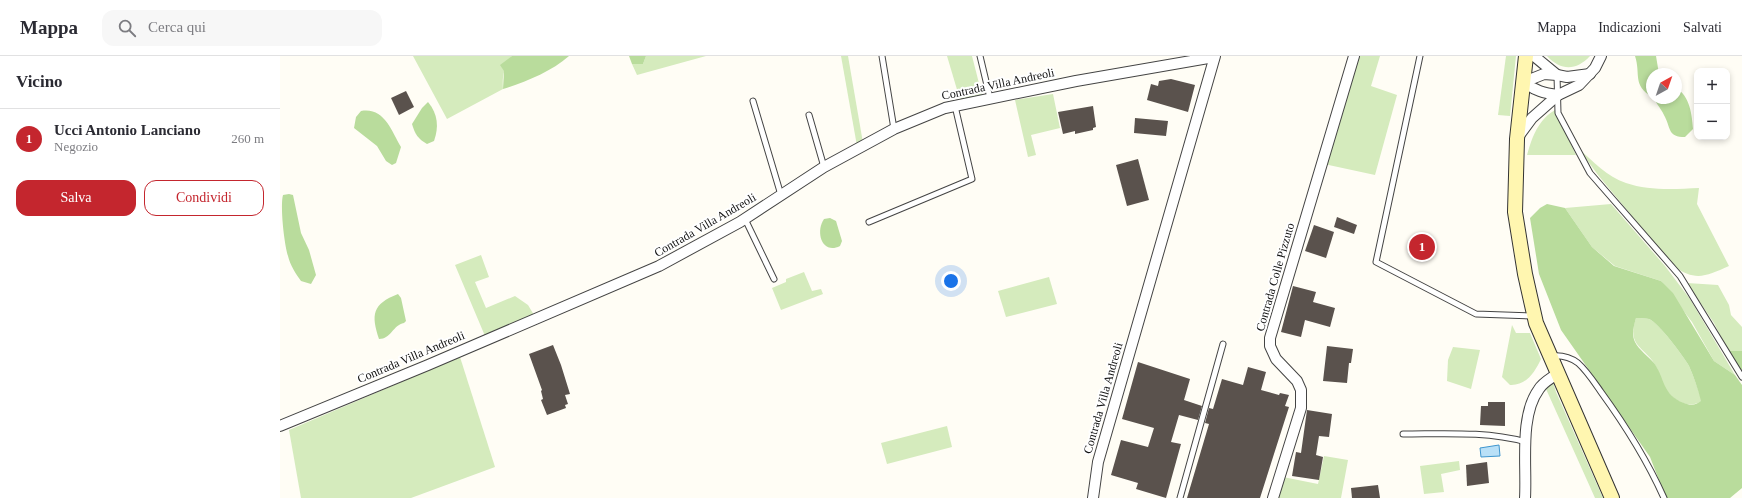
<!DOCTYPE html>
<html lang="it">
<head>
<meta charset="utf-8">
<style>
  :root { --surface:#fff; --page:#f7f7f7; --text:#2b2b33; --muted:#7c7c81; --line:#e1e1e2; --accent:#c4262e }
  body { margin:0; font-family:Georgia,serif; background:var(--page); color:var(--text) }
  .controls { position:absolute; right:12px; top:12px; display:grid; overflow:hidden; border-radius:8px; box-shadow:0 2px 6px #0003 }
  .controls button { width:36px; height:36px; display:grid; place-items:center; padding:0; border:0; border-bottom:1px solid var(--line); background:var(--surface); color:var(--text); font:20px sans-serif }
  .compass { position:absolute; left:1366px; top:12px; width:36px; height:36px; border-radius:50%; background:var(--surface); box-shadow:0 2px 6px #0003; rotate:40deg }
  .you { position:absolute; left:671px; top:225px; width:14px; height:14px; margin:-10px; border:3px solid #fff; border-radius:50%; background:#1a73e8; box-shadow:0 0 0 6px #1a73e833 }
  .badge { display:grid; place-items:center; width:26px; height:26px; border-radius:50%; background:var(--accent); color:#fff; font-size:13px; font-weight:700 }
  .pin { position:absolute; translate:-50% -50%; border:2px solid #fff; box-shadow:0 1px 4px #0006 }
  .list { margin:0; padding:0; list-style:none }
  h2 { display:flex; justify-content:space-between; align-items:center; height:52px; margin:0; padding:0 16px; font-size:17px }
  h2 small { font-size:13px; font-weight:400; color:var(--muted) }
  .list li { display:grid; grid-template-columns:26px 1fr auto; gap:12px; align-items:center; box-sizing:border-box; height:60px; padding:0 16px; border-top:1px solid var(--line) }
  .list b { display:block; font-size:15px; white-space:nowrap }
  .list p { margin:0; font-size:13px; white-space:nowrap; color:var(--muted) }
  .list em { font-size:13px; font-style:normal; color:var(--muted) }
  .actions { display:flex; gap:8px; padding:12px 16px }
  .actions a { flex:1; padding:9px 0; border:1px solid var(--accent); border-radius:12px; text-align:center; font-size:14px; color:var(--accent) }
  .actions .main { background:var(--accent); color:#fff }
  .icon { flex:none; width:22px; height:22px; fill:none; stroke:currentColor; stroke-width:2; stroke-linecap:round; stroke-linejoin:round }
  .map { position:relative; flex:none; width:1462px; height:442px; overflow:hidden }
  header { display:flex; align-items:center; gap:24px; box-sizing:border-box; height:56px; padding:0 20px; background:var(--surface); border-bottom:1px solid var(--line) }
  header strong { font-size:19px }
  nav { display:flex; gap:22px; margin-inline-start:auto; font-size:14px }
  .search { width:280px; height:36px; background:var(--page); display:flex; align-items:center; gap:10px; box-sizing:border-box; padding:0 14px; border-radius:12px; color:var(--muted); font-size:15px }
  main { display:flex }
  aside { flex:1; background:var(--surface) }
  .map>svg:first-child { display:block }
</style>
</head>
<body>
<header>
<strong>Mappa</strong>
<div class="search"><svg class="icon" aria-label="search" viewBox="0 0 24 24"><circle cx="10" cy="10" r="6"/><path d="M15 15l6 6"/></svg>Cerca qui</div>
<nav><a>Mappa</a><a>Indicazioni</a><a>Salvati</a></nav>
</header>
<main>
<aside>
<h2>Vicino<small></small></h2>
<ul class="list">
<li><span class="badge">1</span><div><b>Ucci Antonio Lanciano</b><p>Negozio</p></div><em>260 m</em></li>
</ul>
<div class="actions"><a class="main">Salva</a><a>Condividi</a></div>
</aside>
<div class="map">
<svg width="1462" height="442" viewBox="0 0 1462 442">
  <rect width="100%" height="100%" fill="#fffdf5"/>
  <!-- green -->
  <g fill="#d5ebbd">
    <path d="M133 0H232C224 10 222 20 223 33L167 63Z"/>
    <polygon points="366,0 426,0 357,19 352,8 363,8"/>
    <polygon points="561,0 568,0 583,87 577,90"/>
    <polygon points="667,0 692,0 702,39 681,47"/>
    <polygon points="1077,0 1100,0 1091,30 1117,39 1095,119 1044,108"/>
    <polygon points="1226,0 1236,0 1230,60 1218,59"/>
    <path d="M1267 0H1310C1296 15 1281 15 1267 0Z"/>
    <polygon points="773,38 780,72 751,79 756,99 748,101 735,44"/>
    <path d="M1275 54 1296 99H1247C1252 81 1258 64 1275 54Z"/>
    <path d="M1299 93C1313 105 1327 121 1346 127 1369 135 1395 133 1419 132L1417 148 1449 210C1426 220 1416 226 1393 210L1318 119Z"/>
    <polygon points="1331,148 1385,210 1410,243 1455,319 1434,305 1412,266 1381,225 1335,210 1312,191 1285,152"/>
    <polygon points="201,199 209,221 195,226 206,252 235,240 248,249 254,259 205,280 175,209"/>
    <polygon points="524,216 532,235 541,233 543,238 501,254 492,232 506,226 506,223"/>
    <polygon points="769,221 777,248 726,261 718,235"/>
    <polygon points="1407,227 1438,229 1449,249 1451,259 1462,271 1462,295 1448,295 1434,267"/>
    <path d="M1356 262C1360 262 1365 262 1369 263 1379 267 1403 300 1409 310 1414 321 1418 333 1422 345 1406 355 1389 341 1382 327 1380 322 1379 317 1377 312 1366 290 1346 292 1356 262Z"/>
    <path d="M1232 269 1236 277H1250L1261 303C1255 316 1246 330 1230 329L1222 321Z"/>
    <polygon points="1173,291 1200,294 1191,333 1167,325 1168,304"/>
    <polygon points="180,301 215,411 131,442 21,442 9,374"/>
    <polygon points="1272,323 1276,336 1323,442 1315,442 1266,333 1258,341"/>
    <polygon points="667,370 672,391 607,408 601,387"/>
    <polygon points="1044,400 1068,404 1061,442 997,442 1003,421 1038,428"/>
    <polygon points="1179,405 1180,414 1161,418 1164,436 1144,438 1140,410"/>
  </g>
  <!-- forest -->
  <g fill="#b9dc9c" fill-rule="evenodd">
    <path d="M232 0H289C271 16 245 26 223 33L224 15 220 9Z"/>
    <polygon points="349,0 366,0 363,8 352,8"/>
    <path d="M1355 0H1376L1379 18H1372V41C1352 29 1361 18 1355 0Z"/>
    <path d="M1396 32C1410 40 1412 59 1413 73L1405 81C1388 81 1391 73 1385 61 1382 54 1377 48 1373 42H1396Z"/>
    <path d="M148 46C158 58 159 71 154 85L147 88C138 83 135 78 132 68L142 52Z"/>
    <path d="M81 55C104 51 111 74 121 91L116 107 112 109 106 105 97 90 74 72 76 61Z"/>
    <path d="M9 138 13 139 21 177 29 194 36 219 31 228 21 225C16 218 10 209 8 200 4 187 0 150 3 139Z"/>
    <path d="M1267 148 1285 152 1312 191 1334 210 1381 225 1393 237 1434 305 1455 319 1462 329V432L1450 442H1386L1370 401 1281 274 1259 218 1250 162 1260 152ZM1356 262C1360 262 1365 262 1369 263 1379 267 1403 300 1409 310 1414 321 1418 333 1421 345 1416 349 1411 350 1404 347 1382 339 1385 322 1374 307 1368 300 1359 294 1355 286 1351 278 1354 270 1356 262Z"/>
    <path d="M550 162 556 165 562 185 560 190C542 199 535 176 544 163Z"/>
    <path d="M118 238 121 242 126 265 124 267C113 269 111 283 99 283 91 259 92 248 118 238Z"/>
    <polygon points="1448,295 1462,295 1462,316"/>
  </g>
  <!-- water -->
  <polygon fill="#b9e0f7" stroke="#3f96cf" points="1219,389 1220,400 1201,401 1200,392"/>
  <!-- building -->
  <g fill="#5a524d">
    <polygon points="891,23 915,29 908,56 867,44 871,28 878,30 879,25"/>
    <polygon points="126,35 134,51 119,59 111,42"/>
    <polygon points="813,50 816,71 813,72 813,74 795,78 795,75 783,78 778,56"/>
    <polygon points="855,62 888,65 886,80 854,77"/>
    <polygon points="858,103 869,144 847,150 836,109"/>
    <polygon points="1057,161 1077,169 1074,178 1054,171"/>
    <polygon points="1034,169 1054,176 1046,202 1025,195"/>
    <polygon points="1013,230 1036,236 1033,246 1055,252 1050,271 1025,264 1021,281 1001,276"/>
    <polygon points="273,289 281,309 290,338 285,339 288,348 285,349 286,352 267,359 261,344 263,343 261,335 262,334 249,298"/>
    <polygon points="1047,290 1073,293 1071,307 1069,307 1067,327 1043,325"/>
    <polygon points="858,306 910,323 904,344 922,350 918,364 899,359 891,386 901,388 886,442 856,433 858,427 831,419 841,384 868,391 874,372 842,363"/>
    <polygon points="968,311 986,316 981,334 999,339 1000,337 1009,339 1005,350 1009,351 980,442 907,442 929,368 925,367 929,352 933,353 942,323 963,329"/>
    <polygon points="1208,346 1225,346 1225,370 1200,369 1201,350 1208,350"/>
    <polygon points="1027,354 1052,358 1049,381 1039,380 1036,399 1043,401 1039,424 1012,420 1016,396 1021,397"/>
    <polygon points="1207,406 1209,427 1187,430 1186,409"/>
    <polygon points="1098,429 1100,442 1072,442 1071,432"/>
  </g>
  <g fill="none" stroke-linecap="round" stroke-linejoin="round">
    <defs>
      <g id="service">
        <polyline points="602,0 614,73"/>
        <polyline points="700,0 710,42"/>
        <polyline points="1140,0 1096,206 1196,258 1254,260"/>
        <polyline points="1277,19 1278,57 1310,117 1400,220 1462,321"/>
        <polyline points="473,45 501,139"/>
        <polyline points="529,59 544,111"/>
        <polyline points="465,163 494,223"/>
        <polyline points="589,166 692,123 675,50"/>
        <path d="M1272 300C1282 299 1290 301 1298 307 1307 315 1314 326 1321 336 1345 369 1367 404 1384 442"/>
        <path d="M1123 378C1164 378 1206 375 1246 386"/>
        <polyline points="900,442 943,288"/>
      </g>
      <g id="minor">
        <polyline points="1254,0 1277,19"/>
        <path d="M1278 39C1264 37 1255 35 1244 26L1264 18 1277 19 1287 21 1310 18"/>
        <polyline points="1238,81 1252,62 1278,39 1299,29 1315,12 1321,0"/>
        <polyline points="0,370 148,309 379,210 460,166 544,111 614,73 665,52 796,25 934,1"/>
        <polyline points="813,442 818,406 935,0"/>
        <polyline points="993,442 1021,352 1021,334 1017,325 996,303 990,290 990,282 1074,0"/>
        <path d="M1245 442C1247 409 1239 360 1259 333 1263 326 1272 322 1278 317"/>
      </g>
      <polyline id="secondary" points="1246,0 1237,83 1235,156 1245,218 1256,267 1332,442"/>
    </defs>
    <!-- service casing -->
    <use href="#service" stroke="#444" stroke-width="7"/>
    <!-- minor casing -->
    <use href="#minor" stroke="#444" stroke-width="12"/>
    <!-- secondary casing -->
    <use href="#secondary" stroke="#333" stroke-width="16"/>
    <!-- service -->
    <use href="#service" stroke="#fff" stroke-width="5"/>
    <!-- minor -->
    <use href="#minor" stroke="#fff" stroke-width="10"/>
    <!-- secondary -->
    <use href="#secondary" stroke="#fff6b0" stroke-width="14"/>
  </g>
  <g text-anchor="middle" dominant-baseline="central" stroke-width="4" stroke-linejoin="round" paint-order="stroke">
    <!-- street labels -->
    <g font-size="12" fill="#111" stroke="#fff">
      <text transform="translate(718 28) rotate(-12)">Contrada Villa Andreoli</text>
      <text transform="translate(425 169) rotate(-30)">Contrada Villa Andreoli</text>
      <text transform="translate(995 221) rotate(-74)">Contrada Colle Pizzuto</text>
      <text transform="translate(131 301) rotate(-23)">Contrada Villa Andreoli</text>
      <text transform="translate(823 342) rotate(-74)">Contrada Villa Andreoli</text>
    </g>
  </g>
</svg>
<div class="controls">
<button>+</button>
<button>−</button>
</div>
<svg class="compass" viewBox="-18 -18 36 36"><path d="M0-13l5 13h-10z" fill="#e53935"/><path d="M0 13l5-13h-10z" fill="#7c7c81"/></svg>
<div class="you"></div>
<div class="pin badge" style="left:1142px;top:191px">1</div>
</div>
</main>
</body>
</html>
